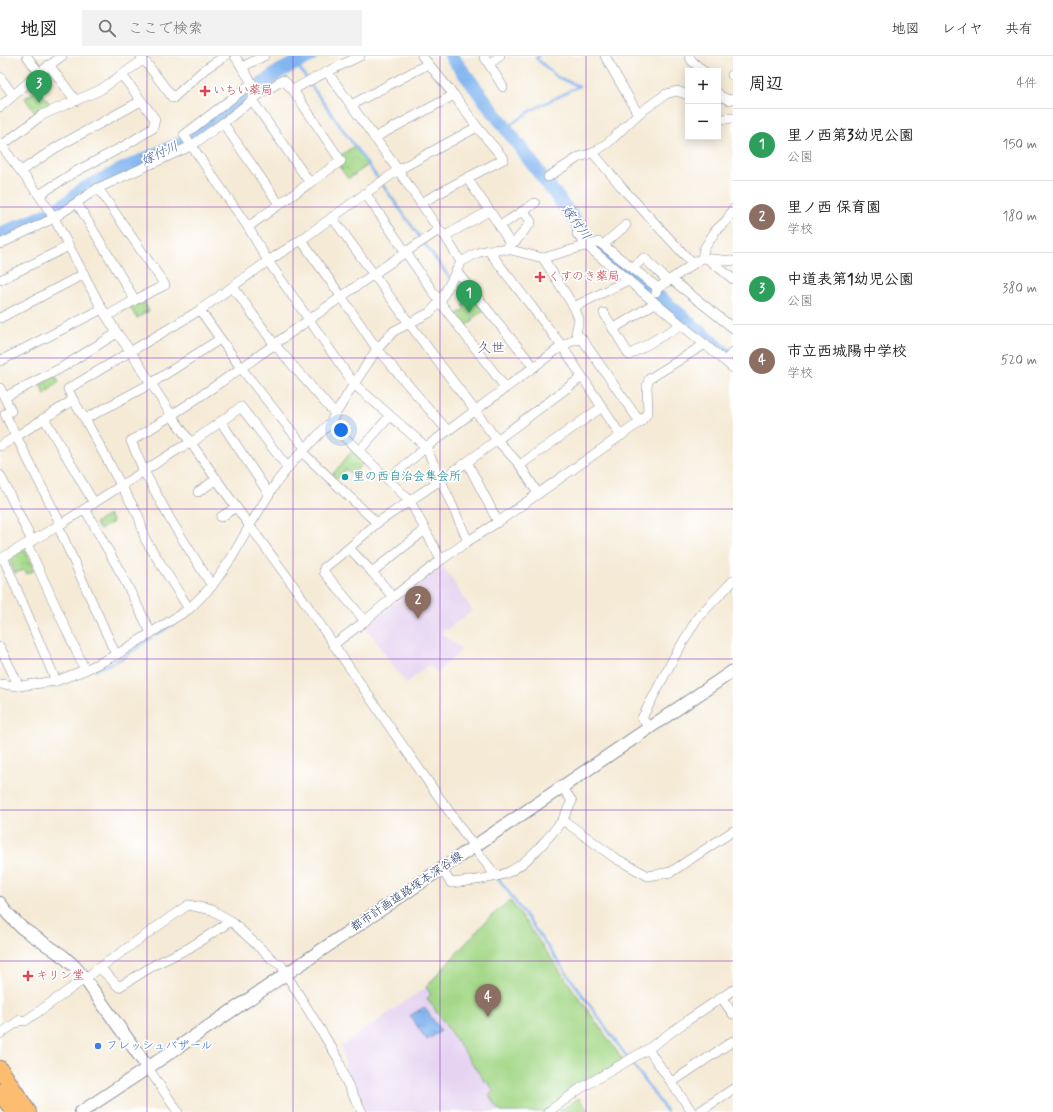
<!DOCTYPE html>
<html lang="ja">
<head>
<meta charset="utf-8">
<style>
  :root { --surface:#fff; --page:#f2f2f2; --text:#222; --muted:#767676; --line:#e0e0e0; --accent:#0b8043 }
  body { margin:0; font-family:Mynerve,"Klee One",sans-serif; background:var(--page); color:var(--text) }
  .controls { position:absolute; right:12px; top:12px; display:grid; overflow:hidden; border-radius:0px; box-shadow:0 2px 10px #0003 }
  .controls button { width:36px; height:36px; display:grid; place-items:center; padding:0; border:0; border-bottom:1px solid var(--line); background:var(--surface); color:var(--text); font:20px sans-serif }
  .you { position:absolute; left:341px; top:374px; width:14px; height:14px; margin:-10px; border:3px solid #fff; border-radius:50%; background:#1a73e8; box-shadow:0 0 0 6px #1a73e833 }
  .badge { display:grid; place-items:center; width:26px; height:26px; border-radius:50%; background:var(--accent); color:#fff; font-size:13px; font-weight:700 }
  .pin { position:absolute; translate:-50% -33px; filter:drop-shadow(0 1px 2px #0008) }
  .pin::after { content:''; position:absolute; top:21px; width:14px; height:12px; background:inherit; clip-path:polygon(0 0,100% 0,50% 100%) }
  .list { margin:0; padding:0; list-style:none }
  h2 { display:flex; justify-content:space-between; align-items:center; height:52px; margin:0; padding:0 16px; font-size:17px }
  h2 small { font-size:13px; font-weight:400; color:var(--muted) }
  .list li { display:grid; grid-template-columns:26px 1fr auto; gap:12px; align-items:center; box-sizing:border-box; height:72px; padding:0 16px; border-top:1px solid var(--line) }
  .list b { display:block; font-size:15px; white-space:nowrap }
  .list p { margin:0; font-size:13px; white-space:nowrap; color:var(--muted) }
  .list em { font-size:13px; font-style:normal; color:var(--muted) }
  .icon { flex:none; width:22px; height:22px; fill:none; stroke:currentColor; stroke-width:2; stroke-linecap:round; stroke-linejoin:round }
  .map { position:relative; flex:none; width:733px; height:1056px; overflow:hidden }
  header { display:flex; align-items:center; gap:24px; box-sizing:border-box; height:56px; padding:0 20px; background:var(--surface); border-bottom:1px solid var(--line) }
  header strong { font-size:19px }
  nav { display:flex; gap:22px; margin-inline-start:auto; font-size:14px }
  .search { width:280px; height:36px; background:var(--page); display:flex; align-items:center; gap:10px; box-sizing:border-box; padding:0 14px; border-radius:0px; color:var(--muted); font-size:15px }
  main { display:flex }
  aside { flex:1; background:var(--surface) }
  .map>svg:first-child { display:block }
</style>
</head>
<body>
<header>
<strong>地図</strong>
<div class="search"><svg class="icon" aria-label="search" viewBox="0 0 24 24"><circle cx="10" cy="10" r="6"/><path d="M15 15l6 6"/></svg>ここで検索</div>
<nav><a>地図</a><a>レイヤ</a><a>共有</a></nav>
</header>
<main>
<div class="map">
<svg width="733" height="1056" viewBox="0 0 733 1056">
  <defs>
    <pattern id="park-crowns" width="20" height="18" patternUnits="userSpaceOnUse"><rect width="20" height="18" fill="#a4d888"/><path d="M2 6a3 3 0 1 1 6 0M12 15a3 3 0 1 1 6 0" fill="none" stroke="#8dba78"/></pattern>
    <pattern id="water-ripples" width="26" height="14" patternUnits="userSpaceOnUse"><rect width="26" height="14" fill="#83b6f0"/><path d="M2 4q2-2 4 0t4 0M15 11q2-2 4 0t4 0" fill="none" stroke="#6a94c6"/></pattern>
  </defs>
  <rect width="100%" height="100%" fill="#fff"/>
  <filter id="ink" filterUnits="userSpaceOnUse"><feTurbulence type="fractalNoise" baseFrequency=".025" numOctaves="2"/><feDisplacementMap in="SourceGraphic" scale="8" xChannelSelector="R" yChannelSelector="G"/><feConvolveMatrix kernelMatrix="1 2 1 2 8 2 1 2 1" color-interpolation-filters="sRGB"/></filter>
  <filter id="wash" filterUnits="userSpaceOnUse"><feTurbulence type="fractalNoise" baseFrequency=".012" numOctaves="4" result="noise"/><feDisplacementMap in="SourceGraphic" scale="16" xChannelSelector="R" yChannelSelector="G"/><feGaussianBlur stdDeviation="0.9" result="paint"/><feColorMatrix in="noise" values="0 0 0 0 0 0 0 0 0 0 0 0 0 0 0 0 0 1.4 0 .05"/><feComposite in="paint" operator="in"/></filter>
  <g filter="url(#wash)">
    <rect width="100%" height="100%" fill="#f5ead5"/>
    <!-- built -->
    <g fill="#e5d3f1">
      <polygon points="443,511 473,555 441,577 462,593 437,617 428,609 406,628 366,571 395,547"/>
      <polygon points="510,844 545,1056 366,1056 358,1038 347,1017 341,990 426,931 489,862"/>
    </g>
    <!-- park -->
    <g fill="url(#park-crowns)" stroke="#608473">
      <polygon points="39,33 53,52 37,60 25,42"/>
      <polygon points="354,90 368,109 348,123 339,110 340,100"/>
      <polygon points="142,242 149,255 137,262 129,250"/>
      <polygon points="473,242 484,254 473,262 473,265 463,272 454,261 464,253 463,249"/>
      <polygon points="55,319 59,325 45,338 40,329"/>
      <polygon points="352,395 364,406 353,419 346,413 337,423 332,419"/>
      <polygon points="109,459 113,466 100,474 95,467"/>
      <polygon points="25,493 35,514 27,518 24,514 15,517 9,503"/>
    </g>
    <!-- pitch -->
    <g fill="#a4d888" stroke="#608473">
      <polygon points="510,844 623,1004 545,1056 501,1056 489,1039 494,1035 487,1025 485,1026 427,942 431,939 426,931 489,862"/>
      <polygon points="579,1042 589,1056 558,1056"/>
    </g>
    <!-- water -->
    <polygon fill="url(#water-ripples)" stroke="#4f72a7" points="424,951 441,975 427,984 410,960"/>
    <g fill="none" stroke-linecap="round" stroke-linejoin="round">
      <!-- stream -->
      <g stroke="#83b6f0" stroke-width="2.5">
        <polyline points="296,7 306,22"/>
        <polyline points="310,28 379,124"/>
        <polyline points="506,72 532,54 579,30 557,21 536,2 539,0"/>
        <polyline points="382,128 419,180"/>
        <polyline points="424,187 449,221"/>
        <polyline points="193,555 207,540"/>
        <polyline points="156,579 177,566"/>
        <polyline points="95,614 121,603 151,582"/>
        <polyline points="50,630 57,630 61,628"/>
        <polyline points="499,823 627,1001"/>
        <polyline points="632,1007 667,1056"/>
      </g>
      <!-- river -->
      <g stroke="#83b6f0" stroke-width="14">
        <polyline points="451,0 499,63 593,189 657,239 733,304"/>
        <polyline points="0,178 40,162 70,145 83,133 121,114 191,83 247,38 280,15 310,0"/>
      </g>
    </g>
  </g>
  <g filter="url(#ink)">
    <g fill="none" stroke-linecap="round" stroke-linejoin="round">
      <defs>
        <g id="minor">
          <polyline points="27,0 39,17"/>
          <polyline points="141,0 173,42 205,13 225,0"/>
          <polyline points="235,0 255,32"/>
          <polyline points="484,0 489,8 500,0"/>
          <polyline points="605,0 638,58"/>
          <polyline points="689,0 692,5 703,15"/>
          <polyline points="489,8 503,31"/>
          <polyline points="49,9 76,45"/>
          <polyline points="242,11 264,0"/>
          <polyline points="328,17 398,114 439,174 445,180 461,206"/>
          <polyline points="732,19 733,19"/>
          <polyline points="0,21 13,39"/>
          <polyline points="252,27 184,79 248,171 268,205 354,328 426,391 388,424"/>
          <polyline points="718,37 720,40 729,44 733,43"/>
          <polyline points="252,44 310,127"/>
          <polyline points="351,49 428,8"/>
          <polyline points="0,51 39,17 62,0"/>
          <polyline points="718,61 723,63 733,62"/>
          <polyline points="223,67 279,148"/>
          <polyline points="374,82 454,39"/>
          <polyline points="0,88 39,139 54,162 102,253 117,277 131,296 172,360 236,451 298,536 396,680 479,798 496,820"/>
          <polyline points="1,90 42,59 100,34 143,4"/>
          <polyline points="593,97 625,135 693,208"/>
          <polyline points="21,115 57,91 141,45"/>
          <polyline points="548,121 579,101 593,97 609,86 638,58 666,38 677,35 688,39"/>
          <path d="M467 122C481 144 498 164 510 188L507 193"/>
          <polyline points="98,132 165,229 135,244 107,260"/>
          <polyline points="365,137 440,246 505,331"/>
          <polyline points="39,139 73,117 126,89 153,72 155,63 122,19"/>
          <polyline points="77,147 135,244"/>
          <polyline points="421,147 467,122 504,103 477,71 454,39 422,0"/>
          <polyline points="332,161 409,267 497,384 582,321"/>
          <polyline points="500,170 535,147"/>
          <path d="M248 171C279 148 310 127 341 105L293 34"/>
          <polyline points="580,176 577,178 586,189 733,312"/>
          <polyline points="445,180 489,155"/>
          <polyline points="301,184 341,240 377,293 447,374"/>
          <path d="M0 188 54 162 98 132 191 90 223 67 260 38 283 24 293 34C314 21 338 11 360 0"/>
          <polyline points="510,188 516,185 531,166 524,155"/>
          <polyline points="603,189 626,169"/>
          <polyline points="488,194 562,290 621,380"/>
          <polyline points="702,202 704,193 716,174 727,164 733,153"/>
          <polyline points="708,203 733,223"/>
          <polyline points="632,212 644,202 668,225"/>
          <polyline points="456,215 534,311"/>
          <polyline points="671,223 733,272"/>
          <polyline points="0,224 69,190"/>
          <polyline points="233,231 275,289 335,358"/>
          <polyline points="656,236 658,232 702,202 733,205"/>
          <polyline points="574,251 628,224"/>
          <polyline points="200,254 241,312 305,392"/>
          <polyline points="604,257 629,299 681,269"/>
          <polyline points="0,262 84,218"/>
          <polyline points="613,273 655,247"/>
          <polyline points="582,283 640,366"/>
          <polyline points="0,305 102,253"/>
          <polyline points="725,305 733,296"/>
          <polyline points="0,332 11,355 5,358 58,463 58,470 116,599"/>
          <polyline points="5,341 61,312 117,277"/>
          <polyline points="73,344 68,333 200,254 268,205 301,184 398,114 477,71"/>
          <polyline points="44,362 94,447"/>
          <polyline points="85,363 152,327 220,283"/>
          <polyline points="221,366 269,438"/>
          <polyline points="330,367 410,445 441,504"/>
          <polyline points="0,390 17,380 73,344 85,363 121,429 139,461 145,483 189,553"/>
          <polyline points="359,395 390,360"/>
          <polyline points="302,396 377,467"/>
          <polyline points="520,409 538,438"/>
          <polyline points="0,419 32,485"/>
          <polyline points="198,436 217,423"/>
          <polyline points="85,453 123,521 151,577"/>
          <polyline points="221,461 236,451"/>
          <polyline points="498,466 467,406 497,384 520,409 602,351"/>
          <polyline points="468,485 426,391 562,290 574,284 582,283 576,277 579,263 574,251 543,202"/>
          <polyline points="27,488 85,614"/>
          <polyline points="349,492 372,516 393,541"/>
          <polyline points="3,501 56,625"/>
          <polyline points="0,503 58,470 180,392 191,387 241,351 288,412"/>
          <polyline points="372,516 425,474"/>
          <path d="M212 530 170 463 144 415 131 385C237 320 334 242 439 174"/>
          <polyline points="365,565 324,516 324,512 349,492 377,467 467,406"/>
          <polyline points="333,589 365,565 393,541 441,504 468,485 498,466 640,366 645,360 648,356 647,330 649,323 705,288"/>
          <polyline points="0,591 19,630"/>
          <polyline points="0,628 19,630 56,625 85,614 116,599 189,553 212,530 232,501 250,469 276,427 294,404 330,367 354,328 377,293 394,275 429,257 440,246 461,206 477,197 488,194 507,193 543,202 599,186 658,232"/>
          <polyline points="649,672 642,662 673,603 698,561 733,525"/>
          <polyline points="562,731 572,745 562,765"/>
          <path d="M441 813 451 827C467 825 495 823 509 816 529 806 548 782 562 765L567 767 615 802 648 820 671 816 733 775"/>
          <polyline points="98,913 103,915 119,931 156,908 189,892 231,865"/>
          <polyline points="721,941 733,958"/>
          <path d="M0 978 20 964 25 965C80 927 133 887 188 849L212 854 231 865 274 905 281 909 283 912 286 918 338 1002 345 1023 362 1056"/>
          <polyline points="648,993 692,1056"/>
          <polyline points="148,1012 178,1056"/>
          <polyline points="672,1026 733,985"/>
          <polyline points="548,1056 581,1032 648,993 688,964 733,934"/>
          <polyline points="699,1056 733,1033"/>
        </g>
        <g id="tertiary">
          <polyline points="0,847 8,858 22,872 63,900 74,910 85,923 148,1012"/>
          <polyline points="81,1056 143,1015 733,615"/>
        </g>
        <g id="trunk">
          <polyline points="0,1013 28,1056"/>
          <polyline points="0,1036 14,1056"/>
        </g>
      </defs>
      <!-- minor casing -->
      <use href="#minor" stroke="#888c9a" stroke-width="10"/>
      <!-- tertiary casing -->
      <use href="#tertiary" stroke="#888c9a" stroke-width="14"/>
      <!-- trunk casing -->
      <use href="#trunk" stroke="#888c9a" stroke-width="18"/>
      <!-- minor -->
      <use href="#minor" stroke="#fff" stroke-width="9"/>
      <!-- tertiary -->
      <use href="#tertiary" stroke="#fff" stroke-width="12"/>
      <!-- trunk -->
      <use href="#trunk" stroke="#fcbd6f" stroke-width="16"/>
    </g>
  </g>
  <!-- grid -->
  <path fill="none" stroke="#7b2cbf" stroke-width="1" stroke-opacity="0.55" d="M147 0V1056M293 0V1056M440 0V1056M586 0V1056M0 151H733M0 302H733M0 453H733M0 603H733M0 754H733M0 905H733"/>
  <!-- markers -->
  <g fill="#e0444e" stroke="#fff" stroke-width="1.5">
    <path d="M203 29h4v4h4v4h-4v4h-4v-4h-4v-4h4z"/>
    <path d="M538 215h4v4h4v4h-4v4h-4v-4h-4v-4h4z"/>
    <path d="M26 914h4v4h4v4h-4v4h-4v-4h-4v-4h4z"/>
  </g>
  <circle fill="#0f9aa8" stroke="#fff" stroke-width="1.5" cx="345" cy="421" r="4"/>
  <circle fill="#3f7fe0" stroke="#fff" stroke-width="1.5" cx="98" cy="990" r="4"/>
  <g text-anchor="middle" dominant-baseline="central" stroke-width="3.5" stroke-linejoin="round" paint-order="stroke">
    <!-- health labels -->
    <g font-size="12" fill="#be3a42" stroke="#fff" text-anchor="start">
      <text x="213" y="35">いちい薬局</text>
      <text x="548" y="221">くすのき薬局</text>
      <text x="36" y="920">キリン堂</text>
    </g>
    <!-- culture labels -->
    <g font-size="12" fill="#0d838f" stroke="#fff" text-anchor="start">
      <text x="353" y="421">里の西自治会集会所</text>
    </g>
    <!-- street labels -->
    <g font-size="12" fill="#1b2f5e" stroke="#fff">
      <text transform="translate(407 836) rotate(-34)">都市計画道路塚本深谷線</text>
    </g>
    <!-- shop labels -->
    <g font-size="12" fill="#366cbe" stroke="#fff" text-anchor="start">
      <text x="106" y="990">フレッシュバザール</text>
    </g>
    <!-- water labels -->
    <g font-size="13" font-style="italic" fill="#3f5e91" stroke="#fff">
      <text transform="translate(160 98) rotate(-25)">嫁付川</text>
      <text transform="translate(576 167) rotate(53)">嫁付川</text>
    </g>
    <!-- quarter labels -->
    <g font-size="14" fill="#55537f" stroke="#fff">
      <text x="491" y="292">久世</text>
    </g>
  </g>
</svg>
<div class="controls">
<button>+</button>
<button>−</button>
</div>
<div class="you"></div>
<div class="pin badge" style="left:469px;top:257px;background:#2e9e5b">1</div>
<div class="pin badge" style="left:418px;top:563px;background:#8d6e63">2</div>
<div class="pin badge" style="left:39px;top:47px;background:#2e9e5b">3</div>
<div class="pin badge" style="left:488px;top:961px;background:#8d6e63">4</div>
</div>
<aside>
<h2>周辺<small>4件</small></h2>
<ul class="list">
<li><span class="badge" style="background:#2e9e5b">1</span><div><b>里ノ西第3幼児公園</b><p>公園</p></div><em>150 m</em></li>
<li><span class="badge" style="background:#8d6e63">2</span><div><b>里ノ西 保育園</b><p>学校</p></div><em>180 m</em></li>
<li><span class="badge" style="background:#2e9e5b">3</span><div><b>中道表第1幼児公園</b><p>公園</p></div><em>380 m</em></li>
<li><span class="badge" style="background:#8d6e63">4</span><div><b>市立西城陽中学校</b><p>学校</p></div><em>520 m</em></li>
</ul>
</aside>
</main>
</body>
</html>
